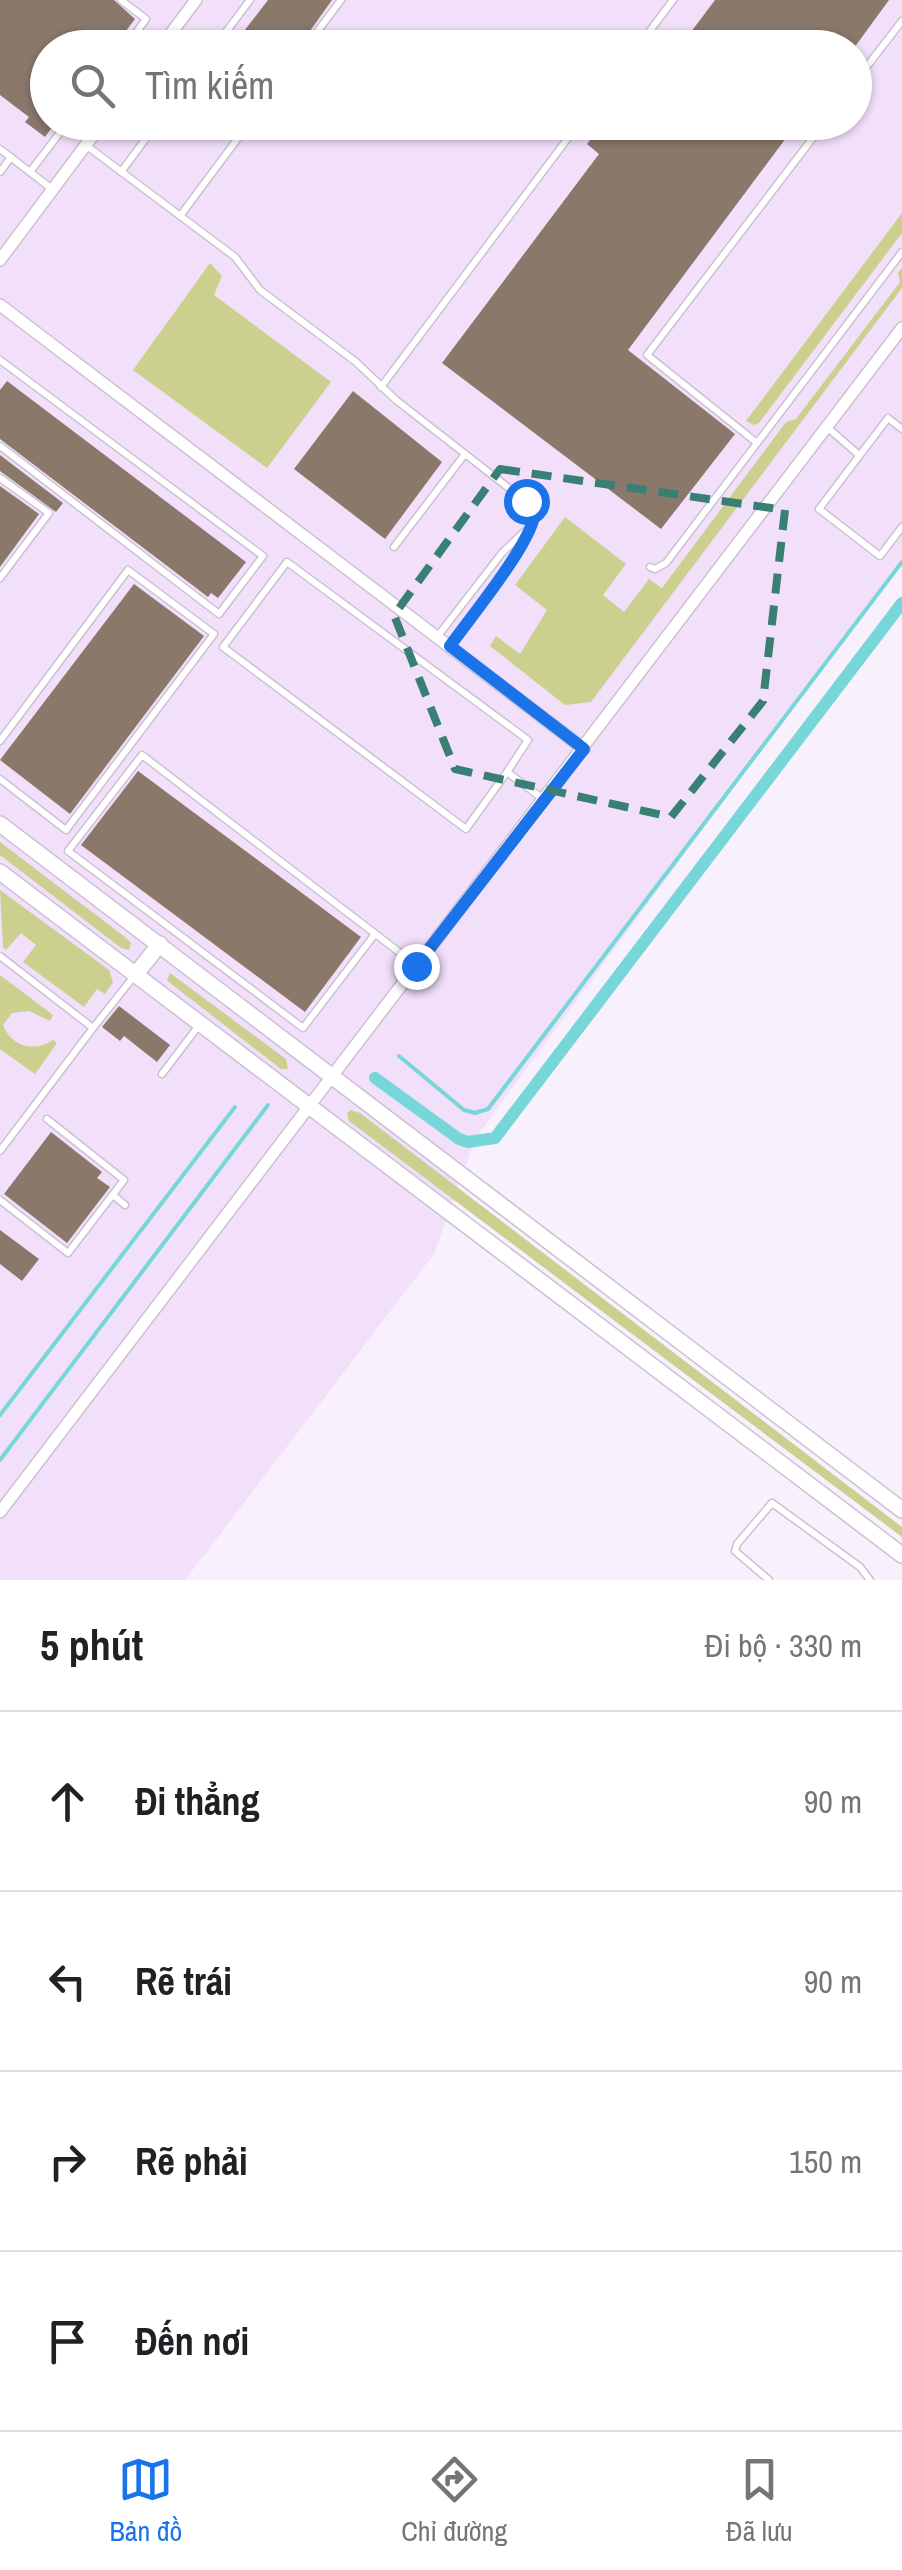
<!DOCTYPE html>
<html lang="vi">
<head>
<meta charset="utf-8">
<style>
  :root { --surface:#fff; --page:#f2f2f2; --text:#202124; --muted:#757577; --line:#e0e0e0; --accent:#1a73e8 }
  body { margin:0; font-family:"Archivo Narrow",sans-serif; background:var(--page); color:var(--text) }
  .stop { position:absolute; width:30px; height:30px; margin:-22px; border:8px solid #1a73e8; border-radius:50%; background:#fff }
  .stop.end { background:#1a73e8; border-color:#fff; box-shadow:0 2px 10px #0008 }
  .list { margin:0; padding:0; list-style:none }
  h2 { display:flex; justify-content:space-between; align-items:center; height:130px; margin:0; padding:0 40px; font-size:42px }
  h2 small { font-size:32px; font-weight:400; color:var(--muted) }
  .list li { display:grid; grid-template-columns:65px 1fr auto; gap:30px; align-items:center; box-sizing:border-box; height:180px; padding:0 40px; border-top:2px solid var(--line) }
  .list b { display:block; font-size:38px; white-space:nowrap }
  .list em { font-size:32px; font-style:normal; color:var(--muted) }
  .icon { flex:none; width:55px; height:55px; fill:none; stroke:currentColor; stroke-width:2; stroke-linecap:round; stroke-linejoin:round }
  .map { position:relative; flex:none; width:902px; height:1580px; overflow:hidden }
  .search { position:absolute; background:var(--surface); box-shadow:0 2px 8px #0004; left:30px; right:30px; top:30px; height:110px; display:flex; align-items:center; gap:25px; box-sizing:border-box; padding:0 35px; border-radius:55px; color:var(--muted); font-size:38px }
  .sheet { height:850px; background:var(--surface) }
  nav { display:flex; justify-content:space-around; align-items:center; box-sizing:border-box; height:140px; border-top:2px solid var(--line); background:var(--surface); font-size:28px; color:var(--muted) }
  nav a { display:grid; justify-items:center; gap:5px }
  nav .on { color:var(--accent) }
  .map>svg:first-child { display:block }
</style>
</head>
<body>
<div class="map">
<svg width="902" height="1580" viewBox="0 0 902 1580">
  <rect width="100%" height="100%" fill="#f8f0fc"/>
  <!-- built -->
  <path fill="#f2e0fb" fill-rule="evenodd" d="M0 0H902V559L476 1137 434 1254 185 1580H0ZM48 48H854V122H48Z"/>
  <!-- green -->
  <g fill="#cbd08e">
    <polygon points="902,213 902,233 759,423 754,425 746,421"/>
    <polygon points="210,263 222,276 214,295 331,382 267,468 133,370"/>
    <polygon points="902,268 902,288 591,702 565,705 490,646 496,636 520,654 547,610 515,585 565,517 626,564 603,595 624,612 649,579 662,588 786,422 796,419 900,282 898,273"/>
    <polygon points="0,842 125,937 131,943 129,950 121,948 0,855"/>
    <polygon points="0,890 109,970 113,982 105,994 97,989 84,1007 23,962 36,945 21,933 6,950 3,947"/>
    <polygon points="170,973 286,1059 288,1069 281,1069 170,983 167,980"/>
    <path d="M0 975 53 1015 50 1021 29 1011 12 1013 3 1025C11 1046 34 1053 53 1040L57 1043 35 1074 0 1049Z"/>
    <polygon points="351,1110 360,1113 902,1527 902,1537 349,1121 347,1113"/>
  </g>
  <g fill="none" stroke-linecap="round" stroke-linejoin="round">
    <!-- stream -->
    <g stroke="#76d6d8" stroke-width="4">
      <polyline points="399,1056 464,1110 475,1113 488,1109 902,562"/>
      <polyline points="0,1415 235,1107"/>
      <polyline points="0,1460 268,1105"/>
    </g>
    <!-- canal -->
    <polyline stroke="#76d6d8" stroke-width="12" points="375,1078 459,1139 468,1142 495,1138 902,603"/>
  </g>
  <!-- building -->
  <g fill="#8a786b">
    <polygon points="0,0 114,0 135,19 113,48 48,48 48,122 56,122 45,137 25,122 29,117 0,95"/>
    <polygon points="268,0 332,0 298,48 231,48"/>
    <polygon points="715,0 889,0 854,48 679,48"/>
    <polygon points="604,122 798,122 628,350 735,434 661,529 442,363 599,154 587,144"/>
    <polygon points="7,381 246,562 218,598 211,593 208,597 0,439 0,390"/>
    <polygon points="353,391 442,462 385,539 294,469"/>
    <polygon points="0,455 63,503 56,512 0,471"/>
    <polygon points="0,486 39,514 0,567"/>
    <polygon points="134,584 204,636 70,814 0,760"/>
    <polygon points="138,771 361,937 305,1012 81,845"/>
    <polygon points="119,1006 170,1045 157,1062 124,1036 120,1041 102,1027"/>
    <polygon points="51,1132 102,1172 97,1178 110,1187 67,1243 4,1194"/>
    <polygon points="0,1230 39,1259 22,1281 0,1264"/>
  </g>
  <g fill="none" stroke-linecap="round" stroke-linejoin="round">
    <defs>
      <g id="service">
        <polyline points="121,0 146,19 125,48"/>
        <polyline points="214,48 250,0"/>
        <polyline points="305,48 341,0"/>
        <polyline points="637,48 673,0"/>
        <polyline points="854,83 902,21"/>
        <path d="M87 146 235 257 260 290 356 362 396 400 533 507C540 531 467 622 449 646"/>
        <polyline points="0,149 52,189"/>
        <polyline points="0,172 11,157"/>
        <polyline points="30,172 68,122"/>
        <polyline points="121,172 158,122"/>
        <polyline points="180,216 250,122"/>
        <polyline points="0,360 263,556 219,614 0,446"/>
        <polyline points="381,387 580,122"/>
        <polyline points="827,427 859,455"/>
        <polyline points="902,429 888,418 819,509 880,556 902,527"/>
        <polyline points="757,443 647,355 825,122"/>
        <polyline points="0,478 49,513 0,578"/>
        <polyline points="394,547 465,454"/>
        <polyline points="650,567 655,569 666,563 902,252"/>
        <polyline points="437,637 502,553 524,532"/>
        <polyline points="0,741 128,570 214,634 66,830 0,779"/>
        <polyline points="507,772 528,740 287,562 223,647 466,829 507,772 543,799"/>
        <polyline points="375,934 303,1028 68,851 142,755 399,952 415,965"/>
        <polyline points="0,956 93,1028 0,1151"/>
        <polyline points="93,1028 135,975"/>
        <polyline points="162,1074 200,1024"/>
        <polyline points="113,1195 125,1205"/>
        <polyline points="0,1200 68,1253 124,1180 47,1119"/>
        <polyline points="769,1580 735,1551 737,1544 772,1503 860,1567 870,1580"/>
      </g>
      <g id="minor">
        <polyline points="160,48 196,0"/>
        <polyline points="0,260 103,122"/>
        <polyline points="0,305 584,749"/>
        <polyline points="0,1512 902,328"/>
      </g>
      <g id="tertiary">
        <polyline points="0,824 902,1510"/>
        <polyline points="0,872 902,1555"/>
        <polyline points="135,975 160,944"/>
      </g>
    </defs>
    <!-- service casing -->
    <use href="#service" stroke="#ccc0d3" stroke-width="9"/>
    <!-- minor casing -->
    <use href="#minor" stroke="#ccc0d3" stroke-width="14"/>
    <!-- tertiary casing -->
    <use href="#tertiary" stroke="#ccc0d3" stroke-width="18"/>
    <!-- service -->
    <use href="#service" stroke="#fff" stroke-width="6"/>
    <!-- minor -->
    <use href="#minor" stroke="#fff" stroke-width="11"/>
    <!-- tertiary -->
    <use href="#tertiary" stroke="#fff" stroke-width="15"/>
  </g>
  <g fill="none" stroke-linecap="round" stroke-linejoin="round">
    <!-- route -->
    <path stroke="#1a73e8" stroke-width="12" d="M416 966 584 749 450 646C469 619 534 541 535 511L526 501"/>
  </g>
  <!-- marked area -->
  <path fill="none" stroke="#3a7f74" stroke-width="8" stroke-dasharray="20 12" stroke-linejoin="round" d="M500 469 785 510 763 701 671 817 455 769 394 615Z"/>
</svg>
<div class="stop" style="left:526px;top:501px"></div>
<div class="stop end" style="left:416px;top:966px"></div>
<div class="search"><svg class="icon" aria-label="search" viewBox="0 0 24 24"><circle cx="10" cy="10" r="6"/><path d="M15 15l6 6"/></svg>Tìm kiếm</div>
</div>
<section class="sheet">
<h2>5 phút<small>Đi bộ · 330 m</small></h2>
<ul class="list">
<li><svg class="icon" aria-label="ahead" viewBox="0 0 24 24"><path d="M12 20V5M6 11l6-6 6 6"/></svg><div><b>Đi thẳng</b></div><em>90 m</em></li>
<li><svg class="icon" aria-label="left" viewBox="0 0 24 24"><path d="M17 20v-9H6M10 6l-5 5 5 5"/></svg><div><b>Rẽ trái</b></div><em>90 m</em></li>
<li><svg class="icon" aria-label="right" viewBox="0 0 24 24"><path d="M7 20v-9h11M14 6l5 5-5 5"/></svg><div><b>Rẽ phải</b></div><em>150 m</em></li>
<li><svg class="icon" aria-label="arrive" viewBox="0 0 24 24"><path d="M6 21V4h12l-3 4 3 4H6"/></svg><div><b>Đến nơi</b></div></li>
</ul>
</section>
<nav>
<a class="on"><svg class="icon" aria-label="map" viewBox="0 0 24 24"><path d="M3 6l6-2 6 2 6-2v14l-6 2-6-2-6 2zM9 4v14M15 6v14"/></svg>Bản đồ</a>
<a><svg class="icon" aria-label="directions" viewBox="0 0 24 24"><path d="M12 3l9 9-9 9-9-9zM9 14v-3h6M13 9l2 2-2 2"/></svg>Chỉ đường</a>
<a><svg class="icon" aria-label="saved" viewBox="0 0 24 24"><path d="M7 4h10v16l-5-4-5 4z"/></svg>Đã lưu</a>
</nav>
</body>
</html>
